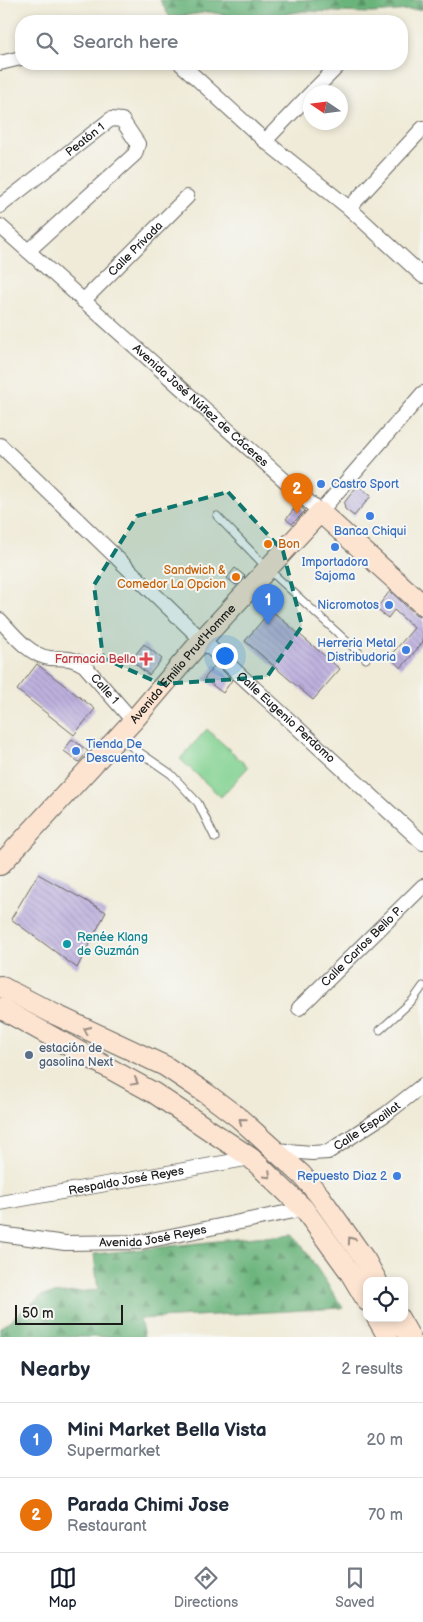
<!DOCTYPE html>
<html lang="en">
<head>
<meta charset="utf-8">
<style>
  :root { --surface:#fff; --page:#f6f6f7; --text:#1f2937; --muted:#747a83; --line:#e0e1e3; --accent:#111827 }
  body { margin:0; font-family:"Balsamiq Sans",sans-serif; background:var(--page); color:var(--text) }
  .controls { position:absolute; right:15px; bottom:15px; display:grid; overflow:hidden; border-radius:10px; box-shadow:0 2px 8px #0003 }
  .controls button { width:45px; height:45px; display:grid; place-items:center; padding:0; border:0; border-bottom:1px solid var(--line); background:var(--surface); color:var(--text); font:25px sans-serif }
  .compass { position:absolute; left:303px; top:85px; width:45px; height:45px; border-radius:50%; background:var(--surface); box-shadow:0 2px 8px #0003; rotate:283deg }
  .scale { position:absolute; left:15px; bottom:12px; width:108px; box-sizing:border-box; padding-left:5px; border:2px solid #1c1c1c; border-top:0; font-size:14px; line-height:18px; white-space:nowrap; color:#1c1c1c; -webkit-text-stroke:4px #f6f6f2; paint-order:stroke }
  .you { position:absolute; left:224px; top:655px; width:18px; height:18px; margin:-12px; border:4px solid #fff; border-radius:50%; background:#1a73e8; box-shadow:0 0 0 8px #1a73e833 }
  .badge { display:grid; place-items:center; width:32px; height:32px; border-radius:50%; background:var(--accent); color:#fff; font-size:16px; font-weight:700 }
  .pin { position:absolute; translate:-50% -41px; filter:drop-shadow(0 1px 2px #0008) }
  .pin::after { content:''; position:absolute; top:26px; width:18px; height:15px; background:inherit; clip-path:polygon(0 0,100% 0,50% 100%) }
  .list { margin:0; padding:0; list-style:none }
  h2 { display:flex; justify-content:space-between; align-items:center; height:65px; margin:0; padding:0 20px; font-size:21px }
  h2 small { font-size:16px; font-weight:400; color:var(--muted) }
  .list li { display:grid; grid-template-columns:32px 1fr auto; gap:15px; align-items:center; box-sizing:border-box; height:75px; padding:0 20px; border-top:1px solid var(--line) }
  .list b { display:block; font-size:19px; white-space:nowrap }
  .list p { margin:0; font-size:16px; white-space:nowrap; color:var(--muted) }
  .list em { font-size:16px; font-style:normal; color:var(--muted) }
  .icon { flex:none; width:28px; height:28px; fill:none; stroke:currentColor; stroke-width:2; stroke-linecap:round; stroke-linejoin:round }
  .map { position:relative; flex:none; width:423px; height:1337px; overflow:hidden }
  .search { position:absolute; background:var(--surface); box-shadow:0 2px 8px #0003; left:15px; right:15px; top:15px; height:55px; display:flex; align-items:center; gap:12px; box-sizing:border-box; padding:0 18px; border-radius:20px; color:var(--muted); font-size:19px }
  .sheet { height:215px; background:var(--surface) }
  nav { display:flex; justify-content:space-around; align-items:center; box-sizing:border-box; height:70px; border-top:1px solid var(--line); background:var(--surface); font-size:14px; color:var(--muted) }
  nav a { display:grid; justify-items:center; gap:2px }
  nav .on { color:var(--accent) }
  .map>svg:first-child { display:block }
</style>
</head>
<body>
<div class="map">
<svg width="423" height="1337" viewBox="0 0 423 1337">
  <defs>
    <pattern id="forest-firs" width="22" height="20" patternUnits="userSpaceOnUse" patternTransform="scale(1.25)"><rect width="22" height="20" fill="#6ab47c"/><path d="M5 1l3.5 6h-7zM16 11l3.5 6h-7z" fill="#569265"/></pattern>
    <pattern id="building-back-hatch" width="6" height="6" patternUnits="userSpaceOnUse" patternTransform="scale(1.25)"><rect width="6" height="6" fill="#bdb1de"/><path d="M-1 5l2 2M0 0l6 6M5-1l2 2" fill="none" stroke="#a298be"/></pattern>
  </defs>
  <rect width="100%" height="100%" fill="#f6f6f2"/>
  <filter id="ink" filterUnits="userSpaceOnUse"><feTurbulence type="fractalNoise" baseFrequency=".02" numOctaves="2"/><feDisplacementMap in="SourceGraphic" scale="10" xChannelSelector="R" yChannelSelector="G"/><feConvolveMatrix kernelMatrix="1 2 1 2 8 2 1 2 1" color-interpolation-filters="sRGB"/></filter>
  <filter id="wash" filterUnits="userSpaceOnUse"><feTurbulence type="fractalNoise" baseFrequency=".0096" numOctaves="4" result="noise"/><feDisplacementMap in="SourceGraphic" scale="20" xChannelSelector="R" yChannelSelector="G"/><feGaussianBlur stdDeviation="1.12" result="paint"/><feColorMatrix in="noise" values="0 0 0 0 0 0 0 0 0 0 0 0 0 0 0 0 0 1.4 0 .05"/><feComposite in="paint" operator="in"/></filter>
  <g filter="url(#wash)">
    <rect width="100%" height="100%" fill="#f0ebd8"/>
    <!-- forest -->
    <g fill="url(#forest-firs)" stroke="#43684c">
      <polygon points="160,0 423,0 423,9 372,13 304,11 252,20 209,12 170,18"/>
      <polygon points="294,1233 343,1308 140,1319 144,1337 0,1337 0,1328 43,1295 98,1290 94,1254"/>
    </g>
    <!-- pitch -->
    <polygon fill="#83d292" stroke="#507757" points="207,729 248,767 221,797 180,759"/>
    <g id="blocks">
      <!-- building -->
      <g fill="url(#building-back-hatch)">
        <polygon points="358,485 371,496 354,516 345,509 344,503"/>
        <polygon points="298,504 305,511 292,524 286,519"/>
        <polygon points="235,568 245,576 236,585 227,578"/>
        <polygon points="390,591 415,614 423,617 423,642 401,668 389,657 414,628 394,610 388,618 376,609"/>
        <polygon points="271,610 340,669 313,700 245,641"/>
        <polygon points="144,644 162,659 149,675 131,660"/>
        <polygon points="37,664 95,709 74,735 17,690"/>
        <polygon points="216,664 232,680 223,693 204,679"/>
        <polygon points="72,739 88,751 79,762 64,751"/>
        <polygon points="38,874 106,912 77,968 11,919"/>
      </g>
    </g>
  </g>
  <g filter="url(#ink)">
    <use href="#blocks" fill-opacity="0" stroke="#66645e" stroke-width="1"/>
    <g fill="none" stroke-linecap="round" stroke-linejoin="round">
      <defs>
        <g id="lane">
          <polyline points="217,516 268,569 366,659"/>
          <polyline points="119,738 171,774 198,803 215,838"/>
          <polyline points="380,1030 413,1000 423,986"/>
        </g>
        <g id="street">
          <polyline points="0,63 21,58"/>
          <polyline points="181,64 265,141 349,208 423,276"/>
          <polyline points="312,92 340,64"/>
          <polyline points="265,141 310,94"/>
          <path id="s1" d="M0 206 111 119 122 120 138 144 135 154 28 251"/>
          <polyline points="349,208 423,128"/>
          <path id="s2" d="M0 226 320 512 423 393"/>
          <path id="s3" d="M83 301 187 197"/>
          <path id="s4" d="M0 445 202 640 423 843"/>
          <path id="s5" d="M0 620C13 634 30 656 50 658 65 659 71 657 84 665L133 721"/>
          <path id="s6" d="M299 1008 423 886"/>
          <path id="s7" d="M275 1150 312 1153 328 1152 386 1114 423 1085"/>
          <path id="s8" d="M0 1203 251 1158"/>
          <path id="s9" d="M0 1234 65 1243 141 1242 304 1209"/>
        </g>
        <g id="secondary">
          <path id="s10" d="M0 865 133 721 202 640 320 512 423 605"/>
          <polyline points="0,986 54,1014 165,1066 207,1094 239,1118 302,1175 319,1195 366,1261 377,1281"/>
          <polyline points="0,1008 154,1093 251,1158 304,1209 349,1271 367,1301"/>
          <polyline points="377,1318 388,1337"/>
          <polyline points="399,1318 410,1337"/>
        </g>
      </defs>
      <!-- lane casing -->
      <use href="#lane" stroke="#66645e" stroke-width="9"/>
      <!-- street casing -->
      <use href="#street" stroke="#66645e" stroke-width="16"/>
      <!-- secondary casing -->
      <use href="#secondary" stroke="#66645e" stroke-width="22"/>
      <!-- lane -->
      <use href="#lane" stroke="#fff" stroke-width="7"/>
      <!-- street -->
      <use href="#street" stroke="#fff" stroke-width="14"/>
      <!-- secondary -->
      <use href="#secondary" stroke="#fde4d1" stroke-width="20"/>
    </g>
    <!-- one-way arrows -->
    <defs><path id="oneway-chevron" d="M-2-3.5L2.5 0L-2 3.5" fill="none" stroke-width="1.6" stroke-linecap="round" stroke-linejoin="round" transform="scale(1.25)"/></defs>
    <g stroke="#988a80">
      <use href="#oneway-chevron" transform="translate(87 1030) rotate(-155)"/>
      <use href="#oneway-chevron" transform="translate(135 1082) rotate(29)"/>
      <use href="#oneway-chevron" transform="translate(242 1121) rotate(-140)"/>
      <use href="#oneway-chevron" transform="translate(268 1175) rotate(44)"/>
      <use href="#oneway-chevron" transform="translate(351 1240) rotate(-125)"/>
    </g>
  </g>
  <!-- marked area -->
  <path fill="#0f766e" fill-opacity="0.2" stroke="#0f766e" stroke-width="4" stroke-dasharray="10 6" stroke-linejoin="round" d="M228 492 283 551 302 626 267 677 161 684 103 658 94 585 137 516Z"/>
  <!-- markers -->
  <g fill="#3f7fe0" stroke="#f6f6f2" stroke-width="2">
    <circle cx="321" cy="484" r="5"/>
    <circle cx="370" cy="516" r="5"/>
    <circle cx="335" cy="547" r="5"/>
    <circle cx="389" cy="605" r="5"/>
    <circle cx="406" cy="650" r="5"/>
    <circle cx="76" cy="751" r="5"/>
    <circle cx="397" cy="1176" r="5"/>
  </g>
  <g fill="#e8710a" stroke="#f6f6f2" stroke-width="2">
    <circle cx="268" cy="544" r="5"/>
    <circle cx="236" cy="577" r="5"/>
  </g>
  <path fill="#e0444e" stroke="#f6f6f2" stroke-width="2" d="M143.5 651.5h5v5h5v5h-5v5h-5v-5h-5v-5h5z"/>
  <circle fill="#0f9aa8" stroke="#f6f6f2" stroke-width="2" cx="67" cy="944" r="5"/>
  <circle fill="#5c6f8a" stroke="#f6f6f2" stroke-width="2" cx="29" cy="1055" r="5"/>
  <g text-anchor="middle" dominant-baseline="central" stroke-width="4" stroke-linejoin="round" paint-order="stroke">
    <!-- street labels -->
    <g font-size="12" fill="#1c1c1c" stroke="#f6f6f2">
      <text stroke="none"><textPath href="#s1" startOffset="108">Peatón 1</textPath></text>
      <text stroke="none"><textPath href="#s3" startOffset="74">Calle Privada</textPath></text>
      <text stroke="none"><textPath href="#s2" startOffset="269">Avenida José Núñez de Cáceres</textPath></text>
      <text stroke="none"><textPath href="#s10" startOffset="272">Avenida Emilio Prud'Homme</textPath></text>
      <text stroke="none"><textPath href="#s5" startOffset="131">Calle 1</textPath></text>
      <text stroke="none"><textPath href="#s4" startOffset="395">Calle Eugenio Perdomo</textPath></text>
      <text stroke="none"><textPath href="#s6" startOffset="88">Calle Carlos Bello P.</textPath></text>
      <text stroke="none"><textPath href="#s7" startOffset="100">Calle Espaillat</textPath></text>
      <text stroke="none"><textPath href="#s8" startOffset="128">Respaldo José Reyes</textPath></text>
      <text stroke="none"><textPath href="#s9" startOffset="154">Avenida José Reyes</textPath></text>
    </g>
    <!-- shop labels -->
    <g font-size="12" fill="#366cbe" stroke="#f6f6f2" text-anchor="end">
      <text x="331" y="484" text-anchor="start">Castro Sport</text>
      <text x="370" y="531" text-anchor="middle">Banca Chiqui</text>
      <text x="335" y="562" text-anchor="middle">Importadora<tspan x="335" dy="14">Sajoma</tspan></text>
      <text x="379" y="605">Nicromotos</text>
      <text x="396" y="643">Herreria Metal<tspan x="396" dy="14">Distribudoria</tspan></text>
      <text x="86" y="744" text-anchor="start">Tienda De<tspan x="86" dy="14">Descuento</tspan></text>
      <text x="387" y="1176">Repuesto Diaz 2</text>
    </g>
    <!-- food labels -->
    <g font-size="12" fill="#c56008" stroke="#f6f6f2" text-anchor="start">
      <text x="278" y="544">Bon</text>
      <text x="226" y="570" text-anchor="end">Sandwich &amp;<tspan x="226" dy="14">Comedor La Opcion</tspan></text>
    </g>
    <!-- health labels -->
    <g font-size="12" fill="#be3a42" stroke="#f6f6f2" text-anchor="end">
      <text x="136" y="659">Farmacia Bella</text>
    </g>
    <!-- culture labels -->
    <g font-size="12" fill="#0d838f" stroke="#f6f6f2" text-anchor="start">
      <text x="77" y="937">Renée Klang<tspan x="77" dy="14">de Guzmán</tspan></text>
    </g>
    <!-- service labels -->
    <g font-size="12" fill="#4e5e75" stroke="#f6f6f2" text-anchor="start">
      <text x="39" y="1048">estación de<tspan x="39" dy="14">gasolina Next</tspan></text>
    </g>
  </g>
</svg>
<div class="controls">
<button><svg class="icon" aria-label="locate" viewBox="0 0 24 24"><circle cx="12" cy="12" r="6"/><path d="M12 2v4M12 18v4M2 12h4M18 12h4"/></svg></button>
</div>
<svg class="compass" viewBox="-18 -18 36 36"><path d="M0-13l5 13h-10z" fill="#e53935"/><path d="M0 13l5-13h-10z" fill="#747a83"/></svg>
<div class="scale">50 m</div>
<div class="you"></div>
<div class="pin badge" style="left:268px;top:625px;background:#3f7fe0">1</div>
<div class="pin badge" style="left:297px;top:514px;background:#e8710a">2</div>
<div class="search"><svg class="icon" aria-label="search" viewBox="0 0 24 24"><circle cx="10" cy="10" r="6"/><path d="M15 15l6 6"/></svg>Search here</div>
</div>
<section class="sheet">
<h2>Nearby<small>2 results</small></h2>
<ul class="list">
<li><span class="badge" style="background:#3f7fe0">1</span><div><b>Mini Market Bella Vista</b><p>Supermarket</p></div><em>20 m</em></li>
<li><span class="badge" style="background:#e8710a">2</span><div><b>Parada Chimi Jose</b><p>Restaurant</p></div><em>70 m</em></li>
</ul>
</section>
<nav>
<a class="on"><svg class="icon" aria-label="map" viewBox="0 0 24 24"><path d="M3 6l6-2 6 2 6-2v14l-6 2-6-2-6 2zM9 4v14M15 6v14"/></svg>Map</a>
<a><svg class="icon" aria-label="directions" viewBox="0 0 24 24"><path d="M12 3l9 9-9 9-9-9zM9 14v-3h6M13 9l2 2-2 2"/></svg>Directions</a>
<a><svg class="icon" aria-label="saved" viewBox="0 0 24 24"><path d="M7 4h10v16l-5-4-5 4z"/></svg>Saved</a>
</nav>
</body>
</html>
